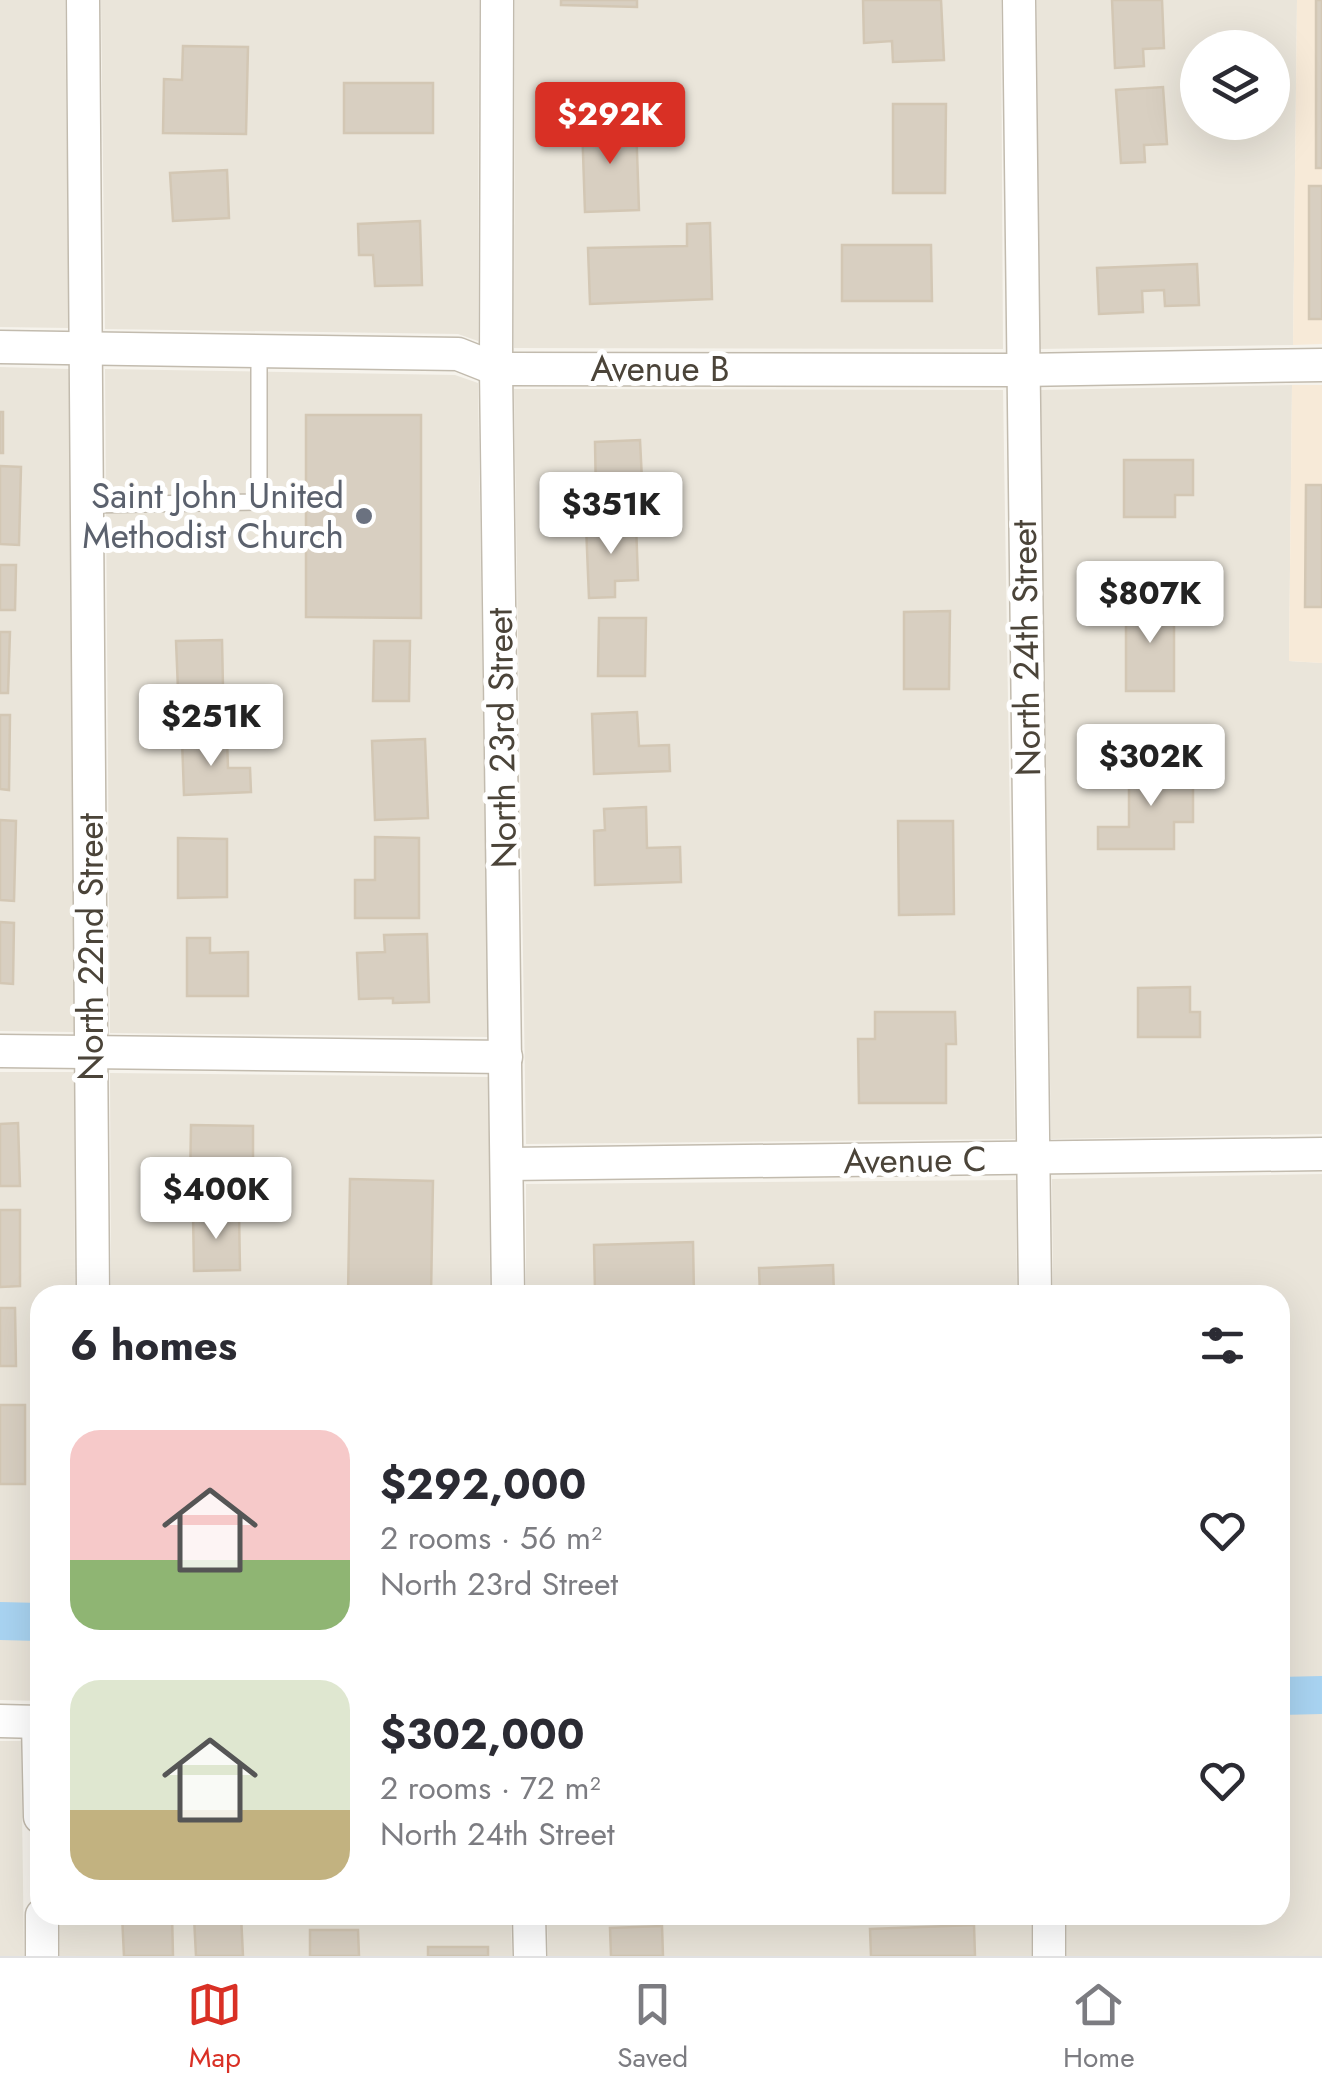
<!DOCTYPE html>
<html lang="en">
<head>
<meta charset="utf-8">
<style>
	:root { --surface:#fff; --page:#f2f2f3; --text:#2b2b33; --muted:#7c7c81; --line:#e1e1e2; --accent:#d93025 }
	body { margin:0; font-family:Jost,sans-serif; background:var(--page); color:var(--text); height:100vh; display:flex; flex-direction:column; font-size:38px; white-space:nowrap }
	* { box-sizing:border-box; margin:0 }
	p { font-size:32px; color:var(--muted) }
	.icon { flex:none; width:55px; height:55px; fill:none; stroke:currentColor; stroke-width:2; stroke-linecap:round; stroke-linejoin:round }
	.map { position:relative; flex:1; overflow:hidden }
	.sheet { position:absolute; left:30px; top:1285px; width:1260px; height:640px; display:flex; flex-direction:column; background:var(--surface); border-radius:30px; box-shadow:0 10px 40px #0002 }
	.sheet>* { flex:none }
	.fabs { position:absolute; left:1180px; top:30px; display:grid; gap:20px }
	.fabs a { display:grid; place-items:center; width:110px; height:110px; border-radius:50%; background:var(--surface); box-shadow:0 10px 40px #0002; font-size:50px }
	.price { position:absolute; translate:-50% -85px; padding:0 22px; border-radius:10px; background:#fff; color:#222; font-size:32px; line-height:65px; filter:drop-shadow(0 2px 5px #0008) }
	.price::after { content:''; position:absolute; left:50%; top:60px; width:30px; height:22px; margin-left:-15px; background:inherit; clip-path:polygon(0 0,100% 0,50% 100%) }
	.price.current { background:var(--accent); color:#fff }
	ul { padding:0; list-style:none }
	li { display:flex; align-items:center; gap:30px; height:250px; padding:0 40px }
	li span { display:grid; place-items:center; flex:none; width:280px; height:200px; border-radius:30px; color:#555 }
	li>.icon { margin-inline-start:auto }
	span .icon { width:120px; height:120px; fill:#fffc; stroke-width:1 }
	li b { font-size:42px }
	h2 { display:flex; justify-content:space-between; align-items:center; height:120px; padding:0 40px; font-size:42px }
	.tab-bar { display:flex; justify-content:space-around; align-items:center; height:140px; border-top:2px solid var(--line); background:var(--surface); font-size:28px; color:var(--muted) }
	.tab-bar a { display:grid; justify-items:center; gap:5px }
	.tab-bar .current { color:var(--accent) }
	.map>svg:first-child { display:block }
</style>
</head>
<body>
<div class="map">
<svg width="1322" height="1956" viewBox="0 0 1322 1956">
	<rect width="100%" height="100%" fill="#f6f3ec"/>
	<!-- residential -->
	<g fill="#eae5da" fill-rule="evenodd">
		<polygon points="0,0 65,0 69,328 0,327"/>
		<polygon points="101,0 479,0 478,341 458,334 105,329"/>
		<polygon points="515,0 1001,0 1003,349 514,348"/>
		<path d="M1037,0H1297L1293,345L1039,349ZM1198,48H1272V122H1198Z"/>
		<polygon points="0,367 69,369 74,1032 0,1031"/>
		<polygon points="105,369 455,375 478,383 488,1037 110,1033"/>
		<polygon points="1292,385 1289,661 1322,663 1322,1134 1051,1139 1039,390"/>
		<polygon points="514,389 1003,390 1015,1139 526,1144"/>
		<polygon points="0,1072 74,1072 75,1295 40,1295 40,1701 0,1700"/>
		<polygon points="110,1073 489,1077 490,1295 111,1295"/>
		<polygon points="1322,1174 1322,1956 1067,1956 1067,1915 1280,1915 1280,1295 1053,1295 1052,1179"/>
		<polygon points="1016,1180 1017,1295 526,1295 526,1184"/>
		<polygon points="0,1741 21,1741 24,1956 0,1956"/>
		<polygon points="60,1915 511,1915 512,1956 60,1956"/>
		<polygon points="547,1915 1031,1915 1031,1956 548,1956"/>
	</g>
	<!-- commercial -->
	<g fill="#f7ead8">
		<polygon points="1297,0 1322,0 1322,344 1293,345"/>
		<polygon points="1292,385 1322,385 1322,663 1289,661"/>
	</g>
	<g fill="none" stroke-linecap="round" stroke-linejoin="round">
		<!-- canal -->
		<g stroke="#a9d4f2" stroke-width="38">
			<polyline points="0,1621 40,1622"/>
			<polyline points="1280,1696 1322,1695"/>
		</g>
	</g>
	<!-- building -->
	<g fill="#d8cfc1" stroke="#d3c7b4" stroke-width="2.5">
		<polygon points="561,0 637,0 637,7 561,5"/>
		<polygon points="863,0 941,0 944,60 893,62 892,41 864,43"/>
		<polygon points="1112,0 1162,0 1164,48 1143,49 1144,66 1115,68"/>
		<rect x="1316" y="0" width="6" height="168"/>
		<polygon points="183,46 248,47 246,134 163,133 164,79 182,80"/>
		<rect x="344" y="83" width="89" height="50"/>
		<polygon points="1163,87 1167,144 1144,145 1145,162 1121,163 1116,90"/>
		<polygon points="893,104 946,104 945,193 893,193"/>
		<polygon points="636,123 639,210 585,212 582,124"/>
		<polygon points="227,170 229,218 173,221 170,173"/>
		<rect x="1309" y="186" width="13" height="133"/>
		<polygon points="420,221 422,285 375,286 373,255 359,255 358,224"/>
		<polygon points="710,223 712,299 590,304 588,248 687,246 687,224"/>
		<polygon points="842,245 931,245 932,301 842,301"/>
		<polygon points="1197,264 1199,305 1165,306 1164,290 1142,291 1143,312 1099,314 1097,268"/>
		<rect x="0" y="412" width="3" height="41"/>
		<polygon points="306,415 421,415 421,618 306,617"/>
		<polygon points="640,440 642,480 665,480 666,498 596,499 595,442"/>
		<polygon points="1124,460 1193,460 1193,495 1175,495 1175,517 1124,517"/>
		<polygon points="0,466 21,467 19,545 0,544"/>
		<polygon points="1306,485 1322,485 1322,607 1305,607"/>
		<polygon points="636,523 638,580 615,581 615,597 589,598 586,525"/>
		<polygon points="0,565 16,565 15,610 0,610"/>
		<rect x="1126" y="602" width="48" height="89"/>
		<polygon points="950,611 949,689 904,689 904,612"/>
		<polygon points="599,618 646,618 645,676 598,676"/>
		<polygon points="0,632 10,632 8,693 0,693"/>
		<polygon points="222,640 223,688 243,688 244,711 179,714 176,641"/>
		<polygon points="374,641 410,641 409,701 373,701"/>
		<polygon points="637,712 639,746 669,745 670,771 594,774 592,714"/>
		<polygon points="0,715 10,715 9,790 0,789"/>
		<polygon points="227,738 228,768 250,768 251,792 184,795 182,739"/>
		<polygon points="425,739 428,818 375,820 372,741"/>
		<polygon points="1173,762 1174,781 1193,780 1193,822 1174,822 1174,849 1098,849 1098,827 1129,827 1129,763"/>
		<polygon points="646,807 647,848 680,847 681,882 595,885 594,831 605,830 604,809"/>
		<polygon points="0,820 16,821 14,901 0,900"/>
		<polygon points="898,821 953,821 954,914 899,915"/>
		<polygon points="375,837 419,838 419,918 355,918 355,880 375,880"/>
		<polygon points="178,838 227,839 227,897 178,898"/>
		<polygon points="0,922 14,923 13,984 0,983"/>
		<polygon points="427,934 429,1002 393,1003 393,998 359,999 357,953 385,952 384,935"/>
		<polygon points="187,938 210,938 210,953 248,952 248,996 187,996"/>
		<polygon points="1190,987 1190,1012 1200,1012 1200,1037 1138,1037 1138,988"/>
		<polygon points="875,1012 955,1012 956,1044 946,1044 946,1103 859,1103 858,1039 875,1039"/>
		<polygon points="18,1123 20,1186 0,1186 0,1124"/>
		<polygon points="191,1125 253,1126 253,1186 190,1186"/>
		<polygon points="350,1179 433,1181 431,1295 348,1295"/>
		<polygon points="0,1210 20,1210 20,1286 0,1287"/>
		<polygon points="239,1212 240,1270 194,1271 193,1213"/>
		<polygon points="693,1242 694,1295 662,1295 661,1290 595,1292 594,1245"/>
		<polygon points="833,1265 834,1295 760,1295 759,1268"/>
		<polygon points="0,1308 15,1308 16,1366 0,1366"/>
		<rect x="0" y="1405" width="25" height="79"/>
		<polygon points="122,1915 172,1915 173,1956 124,1956"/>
		<polygon points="241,1915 243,1956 196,1956 194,1917"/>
		<polygon points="974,1925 975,1956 871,1956 870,1929"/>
		<polygon points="662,1926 663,1956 611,1956 610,1928"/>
		<polygon points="310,1930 358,1930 359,1956 310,1956"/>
		<rect x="428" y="1947" width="60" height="9"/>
	</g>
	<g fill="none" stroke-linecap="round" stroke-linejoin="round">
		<!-- lane casing -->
		<g stroke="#c2bbae" stroke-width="18">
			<polyline id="lane" points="88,505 259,502 259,351"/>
		</g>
		<!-- street casing -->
		<g stroke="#c2bbae" stroke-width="35">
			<g id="street">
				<polyline points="83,0 93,1295"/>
				<polyline points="497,0 496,369 508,1295"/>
				<polyline points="1019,0 1035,1295"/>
				<polyline points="0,347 458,354 496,369 1021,370 1322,365"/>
				<polyline points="0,1051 506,1057"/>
				<polyline points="508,1164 1322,1154"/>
				<polyline points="0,1721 40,1722"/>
				<polyline points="38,1722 40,1817"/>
				<polyline points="42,1915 42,1956"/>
				<polyline points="529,1915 530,1956"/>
				<polyline points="1049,1915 1049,1956"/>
			</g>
		</g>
		<!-- lane -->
		<use href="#lane" stroke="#fff" stroke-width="15"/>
		<!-- street -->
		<use href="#street" stroke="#fff" stroke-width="32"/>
	</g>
	<!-- markers -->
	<circle fill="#6b7280" stroke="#fff" stroke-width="4" cx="364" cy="516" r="10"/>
	<g text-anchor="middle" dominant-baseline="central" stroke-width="10" stroke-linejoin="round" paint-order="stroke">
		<!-- street labels -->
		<g font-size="35" fill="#4b4439" stroke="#fff">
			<text x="660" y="369">Avenue B</text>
			<text transform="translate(1026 648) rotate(-91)">North 24th Street</text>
			<text transform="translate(502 738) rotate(-91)">North 23rd Street</text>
			<text transform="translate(91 947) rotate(-90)">North 22nd Street</text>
			<text transform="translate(915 1160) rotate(-1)">Avenue C</text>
		</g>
		<!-- worship labels -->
		<g font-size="35" fill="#5b616d" stroke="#fff" text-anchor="end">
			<text x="344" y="496">Saint John United<tspan x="344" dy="40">Methodist Church</tspan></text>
		</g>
	</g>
</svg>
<div class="fabs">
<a><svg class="icon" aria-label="layers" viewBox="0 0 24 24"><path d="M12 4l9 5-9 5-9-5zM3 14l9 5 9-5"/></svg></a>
</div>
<b class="price current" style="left:610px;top:167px">$292K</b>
<b class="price" style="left:611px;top:557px">$351K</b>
<b class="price" style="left:1150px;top:646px">$807K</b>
<b class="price" style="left:211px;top:769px">$251K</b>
<b class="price" style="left:1151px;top:809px">$302K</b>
<b class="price" style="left:216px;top:1242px">$400K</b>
<section class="sheet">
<h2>6 homes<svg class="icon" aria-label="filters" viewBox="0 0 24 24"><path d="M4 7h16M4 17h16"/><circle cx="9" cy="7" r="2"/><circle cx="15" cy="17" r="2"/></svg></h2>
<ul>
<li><span style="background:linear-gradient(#f6c9c9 65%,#8fb573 0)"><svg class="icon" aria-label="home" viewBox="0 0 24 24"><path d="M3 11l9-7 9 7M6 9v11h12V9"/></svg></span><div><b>$292,000</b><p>2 rooms · 56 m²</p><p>North 23rd Street</p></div><svg class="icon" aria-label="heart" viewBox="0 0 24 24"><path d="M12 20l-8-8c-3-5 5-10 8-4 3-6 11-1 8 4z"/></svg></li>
<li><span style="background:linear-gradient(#dfe7d0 65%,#c2b280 0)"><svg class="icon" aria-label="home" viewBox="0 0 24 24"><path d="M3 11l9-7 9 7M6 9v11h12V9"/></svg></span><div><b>$302,000</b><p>2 rooms · 72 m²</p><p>North 24th Street</p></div><svg class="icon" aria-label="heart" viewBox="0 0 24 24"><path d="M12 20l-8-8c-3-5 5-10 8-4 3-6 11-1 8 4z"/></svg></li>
</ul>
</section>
</div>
<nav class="tab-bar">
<a class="current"><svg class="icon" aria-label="map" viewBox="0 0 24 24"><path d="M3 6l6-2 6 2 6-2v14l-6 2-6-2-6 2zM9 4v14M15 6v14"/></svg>Map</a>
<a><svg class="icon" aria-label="saved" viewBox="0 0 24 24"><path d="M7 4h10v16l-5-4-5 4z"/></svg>Saved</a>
<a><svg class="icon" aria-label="home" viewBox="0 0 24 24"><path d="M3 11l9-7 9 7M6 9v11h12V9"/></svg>Home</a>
</nav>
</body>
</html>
